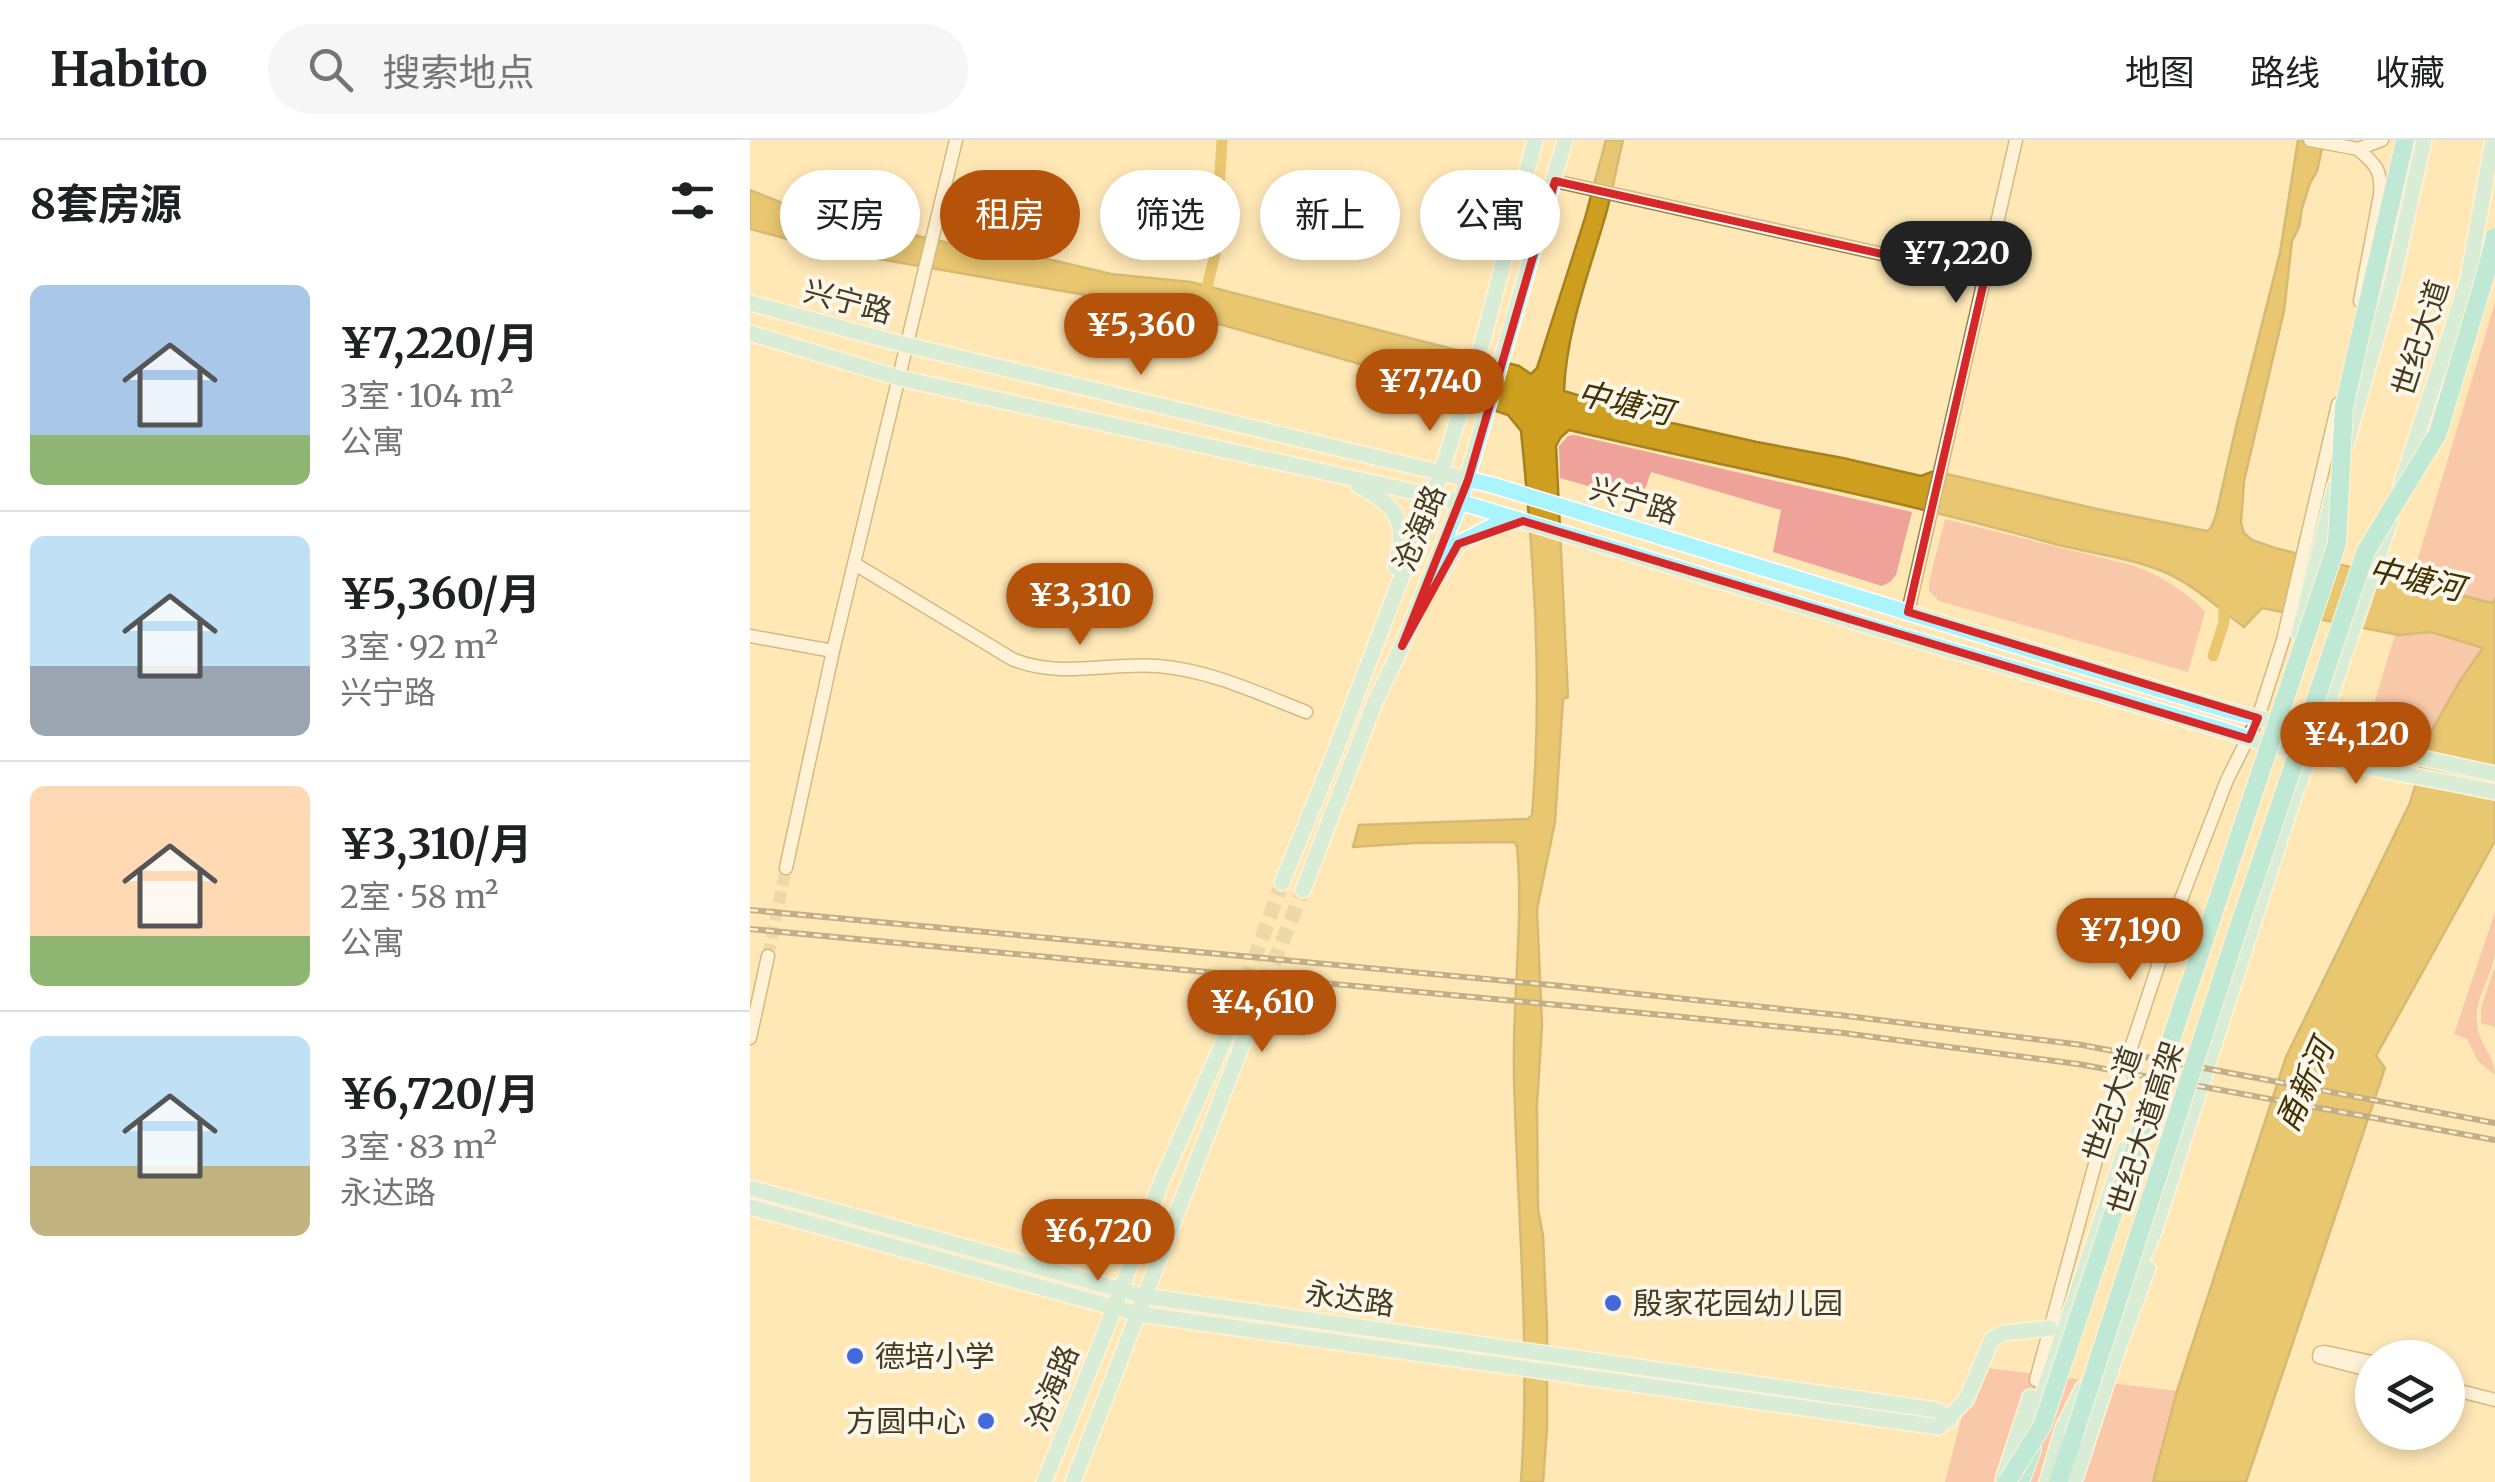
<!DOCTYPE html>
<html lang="zh">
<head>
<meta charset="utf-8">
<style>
	:root { --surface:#fff; --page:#f6f6f6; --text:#202124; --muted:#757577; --line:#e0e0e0; --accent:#b45309 }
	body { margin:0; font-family:Merriweather,"Noto Sans SC",serif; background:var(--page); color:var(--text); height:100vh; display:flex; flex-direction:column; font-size:38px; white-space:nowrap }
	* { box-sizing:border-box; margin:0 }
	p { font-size:32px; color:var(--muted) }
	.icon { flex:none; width:55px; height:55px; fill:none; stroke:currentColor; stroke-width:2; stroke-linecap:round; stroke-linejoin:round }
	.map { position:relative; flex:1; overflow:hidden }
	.side { display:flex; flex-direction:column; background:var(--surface); width:750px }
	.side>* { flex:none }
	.hud { position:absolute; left:30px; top:30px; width:950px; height:90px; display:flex; gap:20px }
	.fabs { position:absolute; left:1605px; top:1200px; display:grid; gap:20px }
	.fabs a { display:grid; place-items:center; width:110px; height:110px; border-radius:50%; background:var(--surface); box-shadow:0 5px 15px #0003; font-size:50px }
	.price { position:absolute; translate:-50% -85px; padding:0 22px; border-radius:35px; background:var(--accent); color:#fff; font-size:32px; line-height:65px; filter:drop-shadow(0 2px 5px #0008) }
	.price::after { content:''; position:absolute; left:50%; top:60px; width:30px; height:22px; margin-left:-15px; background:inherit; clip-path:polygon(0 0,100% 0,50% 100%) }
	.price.active { background:#222; color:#fff }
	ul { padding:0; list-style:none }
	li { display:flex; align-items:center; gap:30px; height:250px; padding:0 30px }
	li+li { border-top:2px solid var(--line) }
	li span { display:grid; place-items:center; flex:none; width:280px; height:200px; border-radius:15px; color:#555 }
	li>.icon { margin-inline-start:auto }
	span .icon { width:120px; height:120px; fill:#fffc; stroke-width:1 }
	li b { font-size:42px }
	h2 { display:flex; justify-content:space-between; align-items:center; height:120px; padding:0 30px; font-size:42px }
	.pill { padding:0 35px; border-radius:45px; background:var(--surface); box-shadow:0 5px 15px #0003; font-size:35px; line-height:90px }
	.pill.active { background:var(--accent); color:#fff }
	header { display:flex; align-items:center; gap:60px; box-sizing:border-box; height:140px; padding:0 50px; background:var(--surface); border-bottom:2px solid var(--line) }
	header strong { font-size:48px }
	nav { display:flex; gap:55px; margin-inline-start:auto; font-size:35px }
	.search { width:700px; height:90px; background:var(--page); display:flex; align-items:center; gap:25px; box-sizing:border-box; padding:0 35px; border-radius:55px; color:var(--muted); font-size:38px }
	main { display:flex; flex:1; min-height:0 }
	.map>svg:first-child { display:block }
</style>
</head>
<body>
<header>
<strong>Habito</strong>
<div class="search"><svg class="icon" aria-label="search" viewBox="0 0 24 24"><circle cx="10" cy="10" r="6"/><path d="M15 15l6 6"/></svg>搜索地点</div>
<nav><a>地图</a><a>路线</a><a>收藏</a></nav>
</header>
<main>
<section class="side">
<h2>8套房源<svg class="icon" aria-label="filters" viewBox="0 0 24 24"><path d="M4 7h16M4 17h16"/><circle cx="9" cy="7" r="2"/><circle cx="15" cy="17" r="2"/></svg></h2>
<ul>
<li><span style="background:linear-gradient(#a9c7e8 75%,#8fb573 0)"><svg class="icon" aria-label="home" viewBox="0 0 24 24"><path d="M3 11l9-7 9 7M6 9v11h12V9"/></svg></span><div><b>¥7,220/月</b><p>3室 · 104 m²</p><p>公寓</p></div></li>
<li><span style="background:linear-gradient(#bfe0f5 65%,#9aa5b1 0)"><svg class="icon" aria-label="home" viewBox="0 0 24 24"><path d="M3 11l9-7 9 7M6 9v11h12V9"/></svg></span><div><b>¥5,360/月</b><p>3室 · 92 m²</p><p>兴宁路</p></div></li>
<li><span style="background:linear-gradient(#ffd9b3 75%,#8fb573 0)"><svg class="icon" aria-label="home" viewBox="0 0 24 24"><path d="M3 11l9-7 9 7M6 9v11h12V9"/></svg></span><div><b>¥3,310/月</b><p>2室 · 58 m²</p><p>公寓</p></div></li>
<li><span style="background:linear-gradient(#bfe0f5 65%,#c2b280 0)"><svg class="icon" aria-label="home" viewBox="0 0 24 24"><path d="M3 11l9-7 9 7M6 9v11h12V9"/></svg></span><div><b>¥6,720/月</b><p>3室 · 83 m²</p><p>永达路</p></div></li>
</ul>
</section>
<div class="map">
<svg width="1745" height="1342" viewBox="0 0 1745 1342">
	<rect width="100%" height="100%" fill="#ffe8b6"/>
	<!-- green -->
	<g fill="#efa299">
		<polygon points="1745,163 1745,615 1642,593 1621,574"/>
		<polygon points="824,295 1162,372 1146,435 1140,442 1132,446 1023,412 1031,370 901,332 891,361 810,338 809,306 818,296"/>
		<path d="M1195,379L1385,426C1413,437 1435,450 1455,472L1438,532L1189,461L1179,451V442Z"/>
		<path d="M1745,772C1745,785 1745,800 1745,813C1742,837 1724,858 1727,883C1728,904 1745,915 1745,935L1728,921L1717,899L1704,894Z"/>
		<polygon points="1745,826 1745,887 1731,883 1731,868"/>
		<polygon points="1237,1228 1427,1251 1403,1342 1195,1342 1211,1280"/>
	</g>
	<!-- water -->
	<path fill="#ce9f1e" stroke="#a5811f" stroke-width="2.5" d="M856,0H873C866,28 862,56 853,84C837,138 816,194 814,251L922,283L1007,302L1093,318L1171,336L1184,331L1347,369L1457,391L1461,388L1466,375L1487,283L1530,113L1548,0H1574L1567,31L1560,43L1552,68L1549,87L1542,101L1534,171L1494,341L1491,383L1494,393L1502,400L1525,408L1742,463L1745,459V701L1626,916L1635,928L1496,1342H1403L1427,1251L1536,917L1660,663L1681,592L1710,541L1733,508L1681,492L1649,495L1512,468L1494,487C1468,468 1442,443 1412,431C1377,417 1338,413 1301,403C1142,358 980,328 819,290L811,297L806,306L818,557L813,559L805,682L787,769L792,885L787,965L788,1069L793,1096L797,1186V1289L793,1342H771C781,1206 767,1071 764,936C762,859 774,783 767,706L764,702L665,703L603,707L609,685L778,679L782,675C793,547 784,419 771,291L758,275L603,222L416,169L83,111L0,89V50L47,69L199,103L281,115L361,134L441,142L769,226L781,234L787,228L835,78Z"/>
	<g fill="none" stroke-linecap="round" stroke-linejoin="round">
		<!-- canal -->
		<g stroke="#ce9f1e" stroke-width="11">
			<polyline points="454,159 465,115 472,0"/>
			<polyline points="1463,516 1474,482 1474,462"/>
		</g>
		<!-- minor-tunnel -->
		<polyline stroke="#dac598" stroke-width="12" stroke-dasharray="12 6" stroke-linecap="butt" points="18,816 36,728"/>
		<!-- major-tunnel -->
		<g stroke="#dac598" stroke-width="15" stroke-dasharray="15 8" stroke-linecap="butt">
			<polyline points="496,842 532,743"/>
			<polyline points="515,845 553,750"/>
		</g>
		<!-- minor casing -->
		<g stroke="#9d8345" stroke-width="15">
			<g id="minor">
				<polyline points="1560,0 1608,9 1632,0"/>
				<path d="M1608,9C1626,25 1632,30 1630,55L1610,161"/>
				<polyline points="805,41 1235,137"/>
				<path d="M105,424L262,519C309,539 358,522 408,526C459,530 508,553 556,572"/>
				<polyline points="1158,472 1266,0"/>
				<polyline points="0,496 83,511"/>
				<polyline points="36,728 83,511 206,0"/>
				<polyline points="0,898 18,816"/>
				<polyline points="1622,1222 1575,1212 1570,1213 1569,1217 1622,1231"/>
				<polyline points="1286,1240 1357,980 1425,775 1477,640 1508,578 1533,500 1588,264"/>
				<polyline points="1698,1248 1745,1260"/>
			</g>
		</g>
		<!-- major casing -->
		<g stroke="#fff" stroke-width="18">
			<g id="major">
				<polyline points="0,163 140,201 742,345 1476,570 1613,605 1745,634"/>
				<path d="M0,193L149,238L710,362L1132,490L1476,591C1563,622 1655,632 1745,652"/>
				<polyline points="1596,305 1643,139 1674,0"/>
				<polyline points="1651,345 1718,139 1743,0"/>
				<path d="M609,346C648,365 659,385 645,427"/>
				<polyline points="690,435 708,404 745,385 764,382"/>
				<polyline points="1549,494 1585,347"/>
				<polyline points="532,743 581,622 691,333 735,193 785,0"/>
				<polyline points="553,750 625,562 652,506 710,362 815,0"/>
				<polyline points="0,1048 394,1156 1186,1270 1200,1279"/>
				<polyline points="0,1067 388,1174 1189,1287 1216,1260 1242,1199 1254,1193 1300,1188"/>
				<polyline points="1378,1150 1404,1092 1544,656 1560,616 1640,381"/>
				<polyline points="1276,1305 1375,1009"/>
				<polyline points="1253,1340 1280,1257"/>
				<polyline points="294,1342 355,1192 412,1040 473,903 496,842"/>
				<polyline points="323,1342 515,845"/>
				<polyline points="1297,1342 1313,1288 1333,1248"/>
				<polyline points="1324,1342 1366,1215 1398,1128"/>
			</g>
		</g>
		<!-- highway casing -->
		<g stroke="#fff" stroke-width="20">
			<g id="highway">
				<polyline points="1270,1342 1282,1310"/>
				<polyline points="1308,1342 1323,1298"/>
			</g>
		</g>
		<!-- minor -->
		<use href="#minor" stroke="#fff" stroke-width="12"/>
		<!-- major -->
		<use href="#major" stroke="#aaf4fd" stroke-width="15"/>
		<!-- highway -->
		<use href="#highway" stroke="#72ecfb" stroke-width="18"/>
		<!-- rail casing -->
		<g stroke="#796a4a" stroke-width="6">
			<g id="rail">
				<polyline points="0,770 801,845 1089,875 1332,905 1745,983"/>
				<polyline points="0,789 882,872 1093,893 1328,924 1745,1000"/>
			</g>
		</g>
		<!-- rail -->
		<use href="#rail" stroke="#fdf7eb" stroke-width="2.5" stroke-dasharray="8" stroke-linecap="butt"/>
		<!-- highway-bridge casing -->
		<g stroke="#fff" stroke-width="20" stroke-linecap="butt">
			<g id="highway-bridge">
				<polyline points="1323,1298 1486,795 1616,411 1688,293 1736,133 1745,97"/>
				<polyline points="1257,1342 1292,1286 1587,403 1594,267 1655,0"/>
			</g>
		</g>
		<!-- highway-bridge -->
		<use href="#highway-bridge" stroke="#72ecfb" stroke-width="18"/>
	</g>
	<!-- marked area -->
	<path d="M0 0H1745V1342H0ZM805,41L1235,137L1158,472L1508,578L1499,599L773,381L708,404L652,506L718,340Z" fill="#ffe8b6" fill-opacity=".55" fill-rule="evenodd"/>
	<path fill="none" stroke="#d62828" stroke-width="8" stroke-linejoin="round" d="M805,41L1235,137L1158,472L1508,578L1499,599L773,381L708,404L652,506L718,340Z"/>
	<!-- markers -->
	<g fill="#4369dc" stroke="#fdf7eb" stroke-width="4">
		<circle cx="863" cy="1163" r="10"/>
		<circle cx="105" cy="1216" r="10"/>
		<circle cx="236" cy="1281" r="10"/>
	</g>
	<g text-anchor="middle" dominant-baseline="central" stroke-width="8" stroke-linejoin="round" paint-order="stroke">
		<!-- street labels -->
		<g font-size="30" fill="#463b21" stroke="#fdf7eb">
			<text transform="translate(98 161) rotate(15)">兴宁路</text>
			<text transform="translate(1670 198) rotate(-72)">世纪大道</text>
			<text transform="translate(884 360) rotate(17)">兴宁路</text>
			<text transform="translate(669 388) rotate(-68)">沧海路</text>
			<text transform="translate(1362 964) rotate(-71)">世纪大道</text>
			<text transform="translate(1395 988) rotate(-72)">世纪大道高架</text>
			<text transform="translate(600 1158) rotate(8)">永达路</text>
			<text transform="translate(302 1248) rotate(-68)">沧海路</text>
		</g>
		<!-- poi labels -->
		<g font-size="30" fill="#463b21" stroke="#fdf7eb" text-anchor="start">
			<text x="883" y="1163">殷家花园幼儿园</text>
			<text x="125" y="1216">德培小学</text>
			<text x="216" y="1281" text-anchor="end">方圆中心</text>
		</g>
		<!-- water labels -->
		<g font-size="32" font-style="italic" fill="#433100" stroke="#fdf7eb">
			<text transform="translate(875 263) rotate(13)">中塘河</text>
			<text transform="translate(1666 439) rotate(13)">中塘河</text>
			<text transform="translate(1555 946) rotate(-66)">甬新河</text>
		</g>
	</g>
</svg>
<div class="fabs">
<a><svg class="icon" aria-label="layers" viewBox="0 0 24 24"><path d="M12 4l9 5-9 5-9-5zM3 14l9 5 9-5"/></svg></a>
</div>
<b class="price active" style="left:1206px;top:166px">¥7,220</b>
<b class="price" style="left:391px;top:238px">¥5,360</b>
<b class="price" style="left:680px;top:294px">¥7,740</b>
<b class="price" style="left:330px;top:508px">¥3,310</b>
<b class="price" style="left:1606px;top:647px">¥4,120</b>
<b class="price" style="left:1380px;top:843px">¥7,190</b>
<b class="price" style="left:512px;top:915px">¥4,610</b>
<b class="price" style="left:348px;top:1144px">¥6,720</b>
<div class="hud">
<a class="pill">买房</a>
<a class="pill active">租房</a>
<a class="pill">筛选</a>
<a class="pill">新上</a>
<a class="pill">公寓</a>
</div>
</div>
</main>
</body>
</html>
